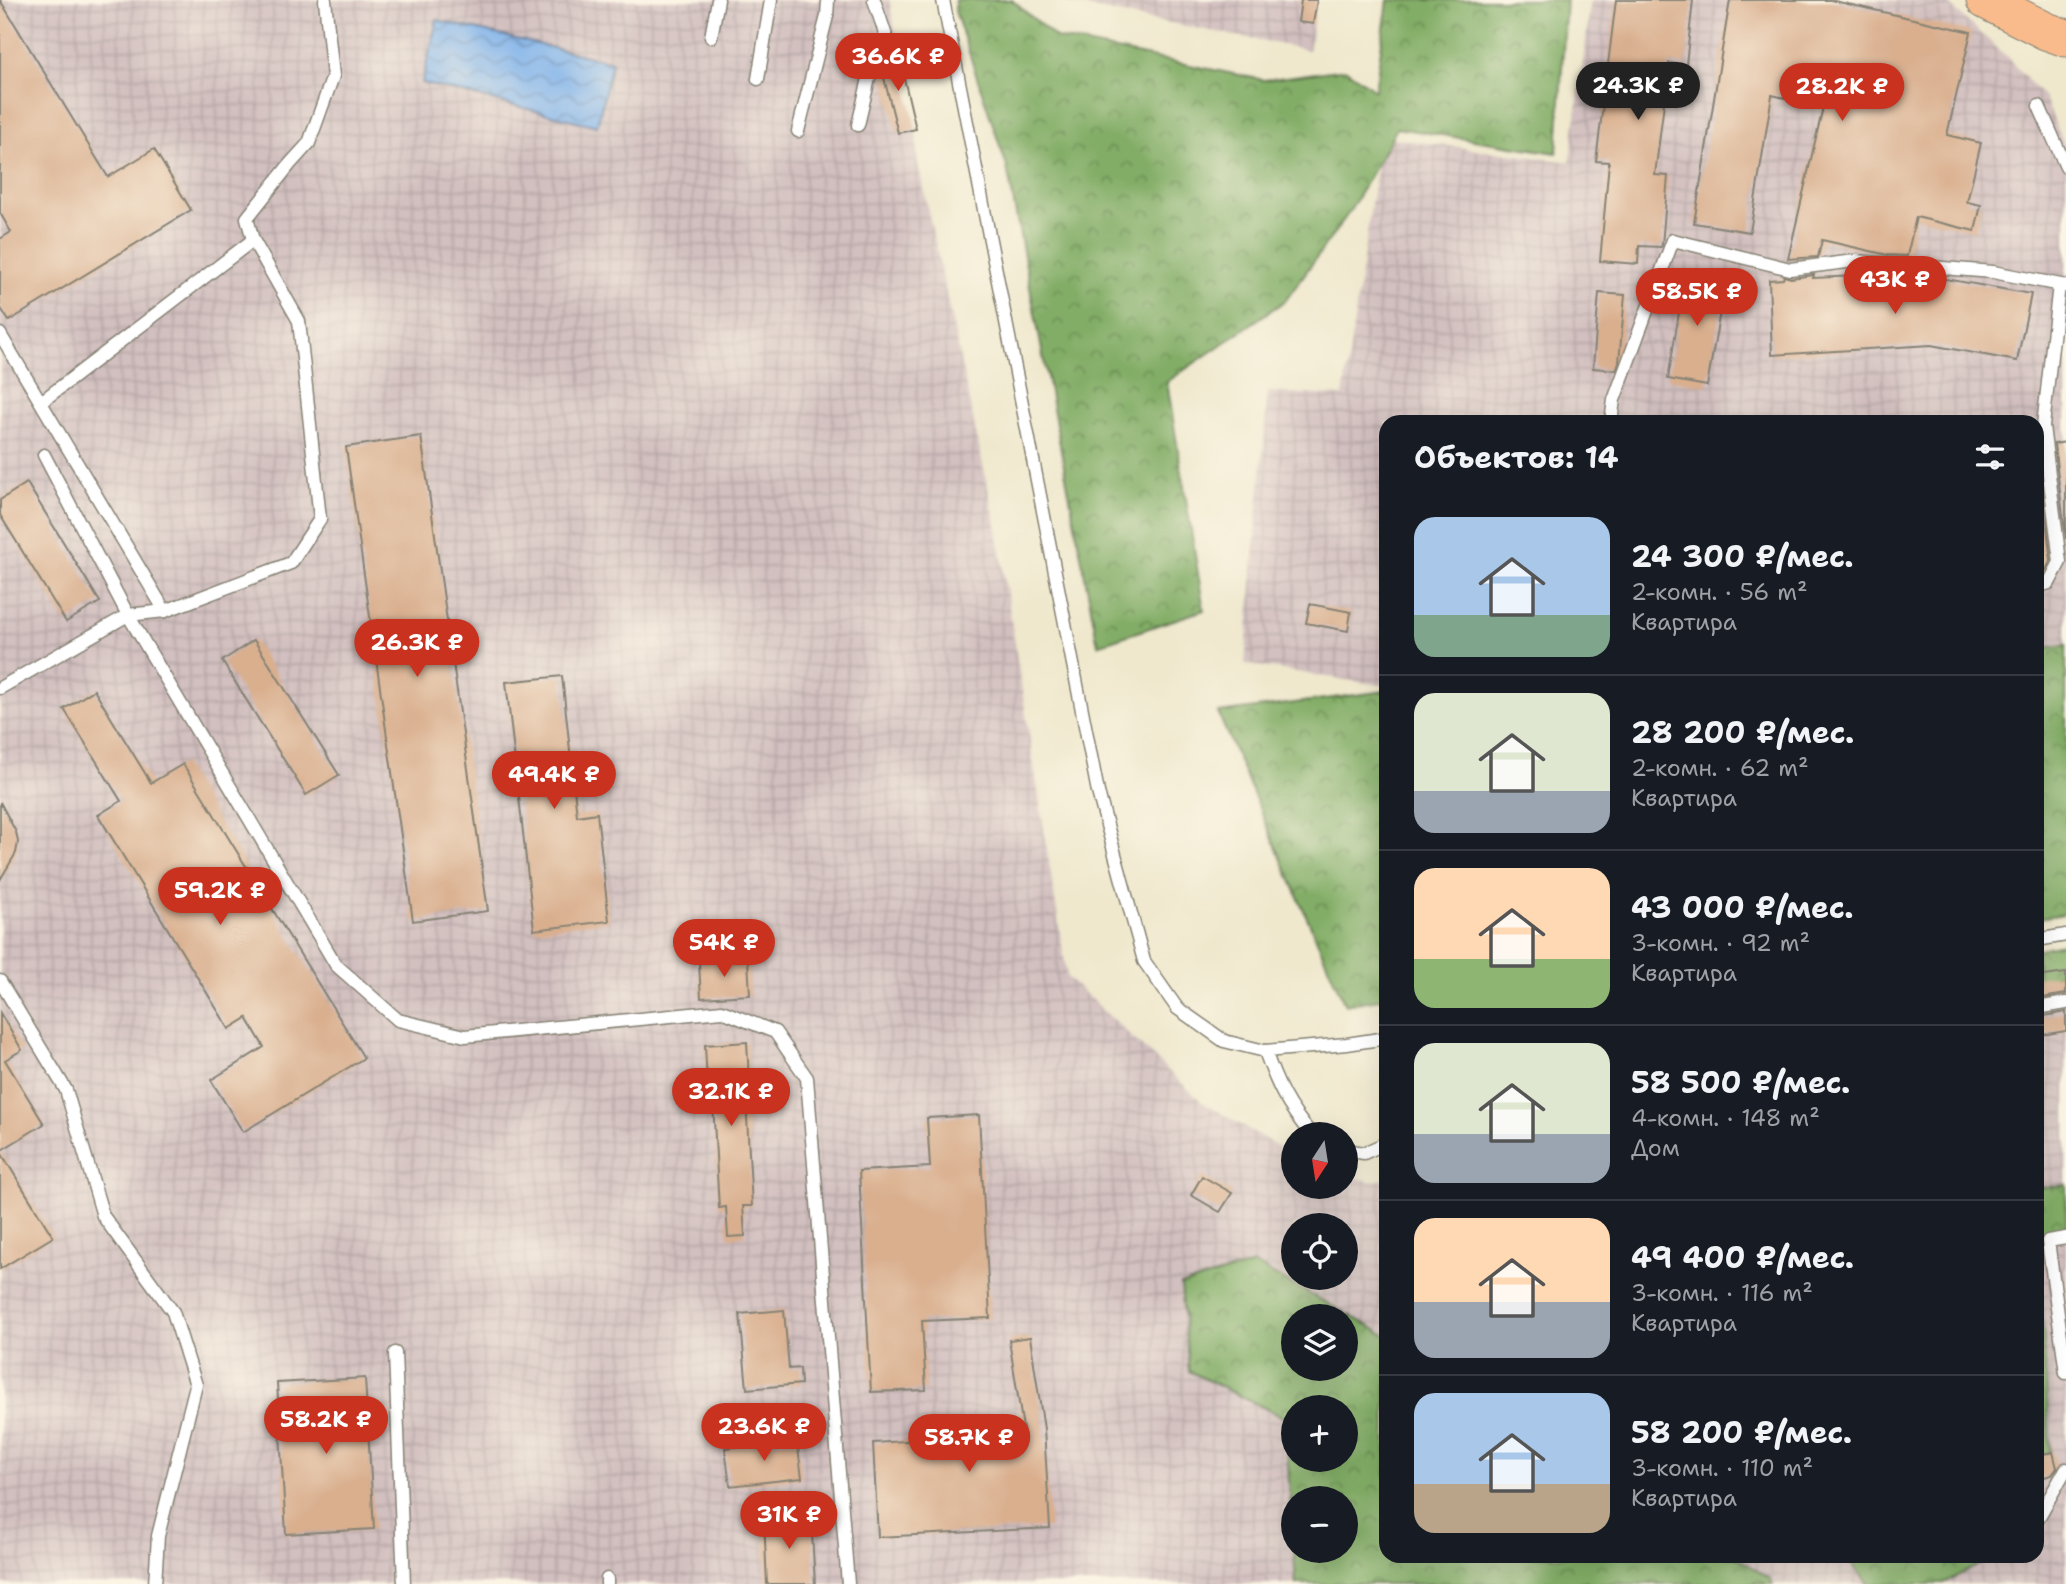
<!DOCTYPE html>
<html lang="ru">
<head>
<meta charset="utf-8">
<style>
	:root { --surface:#171b24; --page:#20242c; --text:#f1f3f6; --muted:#9ea1a6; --line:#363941; --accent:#c8321e }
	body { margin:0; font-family:"Shantell Sans",sans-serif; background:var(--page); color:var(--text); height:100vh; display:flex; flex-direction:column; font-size:26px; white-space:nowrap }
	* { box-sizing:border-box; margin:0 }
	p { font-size:23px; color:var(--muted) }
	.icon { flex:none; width:38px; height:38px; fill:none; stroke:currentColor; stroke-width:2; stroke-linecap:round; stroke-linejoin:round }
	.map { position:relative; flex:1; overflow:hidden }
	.sheet { position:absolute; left:1379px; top:415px; width:665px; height:1148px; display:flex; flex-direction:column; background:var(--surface); border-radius:21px; box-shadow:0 7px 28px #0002 }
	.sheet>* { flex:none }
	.needle { width:46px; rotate:192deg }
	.controls { position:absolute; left:1281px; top:1122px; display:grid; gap:14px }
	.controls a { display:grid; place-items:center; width:77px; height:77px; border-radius:50%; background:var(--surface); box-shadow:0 7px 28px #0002; font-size:35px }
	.price { position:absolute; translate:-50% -60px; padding:0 16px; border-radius:24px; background:var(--accent); color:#fff; font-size:23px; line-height:46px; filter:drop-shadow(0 2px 4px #0008) }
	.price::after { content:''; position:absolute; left:50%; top:42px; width:21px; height:16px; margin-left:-10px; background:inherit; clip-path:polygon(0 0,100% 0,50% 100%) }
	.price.active { background:#222; color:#fff }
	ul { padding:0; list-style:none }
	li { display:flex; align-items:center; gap:21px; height:175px; padding:0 35px }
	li+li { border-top:2px solid var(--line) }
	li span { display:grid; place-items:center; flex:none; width:196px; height:140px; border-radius:21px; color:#555 }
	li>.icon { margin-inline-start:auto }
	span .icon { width:84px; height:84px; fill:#fffc; stroke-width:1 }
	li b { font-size:30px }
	h2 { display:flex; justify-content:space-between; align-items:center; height:84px; padding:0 35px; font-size:30px }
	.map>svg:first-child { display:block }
</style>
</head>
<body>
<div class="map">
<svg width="2066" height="1584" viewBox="0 0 2066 1584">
	<defs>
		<pattern id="industrial-grid" width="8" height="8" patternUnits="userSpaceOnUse" patternTransform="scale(1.75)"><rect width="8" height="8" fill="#d2bfbf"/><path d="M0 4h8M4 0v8" fill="none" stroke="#b4a4a4"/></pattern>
		<pattern id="forest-crowns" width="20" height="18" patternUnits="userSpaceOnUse" patternTransform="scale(1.75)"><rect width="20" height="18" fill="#82ad66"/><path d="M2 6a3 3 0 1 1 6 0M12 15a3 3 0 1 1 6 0" fill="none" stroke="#6a8c53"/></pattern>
		<pattern id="water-waves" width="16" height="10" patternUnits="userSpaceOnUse" patternTransform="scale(1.75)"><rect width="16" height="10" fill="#7db1eb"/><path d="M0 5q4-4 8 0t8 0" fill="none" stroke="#668fbe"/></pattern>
	</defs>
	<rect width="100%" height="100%" fill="#fcf5e5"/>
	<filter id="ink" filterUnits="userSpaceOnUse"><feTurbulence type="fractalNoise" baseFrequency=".0143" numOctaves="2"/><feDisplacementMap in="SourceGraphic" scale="14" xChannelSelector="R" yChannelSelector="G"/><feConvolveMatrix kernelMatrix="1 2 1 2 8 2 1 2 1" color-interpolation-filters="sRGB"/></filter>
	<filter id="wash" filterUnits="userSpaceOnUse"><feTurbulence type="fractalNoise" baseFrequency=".00686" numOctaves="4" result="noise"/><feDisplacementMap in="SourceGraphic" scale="28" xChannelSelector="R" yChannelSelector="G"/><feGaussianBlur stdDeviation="1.57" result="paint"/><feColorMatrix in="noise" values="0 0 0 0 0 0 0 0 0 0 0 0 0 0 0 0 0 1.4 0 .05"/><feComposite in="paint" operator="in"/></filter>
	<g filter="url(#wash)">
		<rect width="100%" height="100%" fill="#efe8cd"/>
		<!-- industrial -->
		<g fill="url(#industrial-grid)" fill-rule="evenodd">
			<path d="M0,0H889L916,129L917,159L997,530L1067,977L1202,1102L1284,1150L1293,1154V1186H1346V1173L1371,1182L1386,1178V1556H2037V961L2066,956V1584H0ZM1293,1225H1346V1278H1293ZM1293,1316H1346V1368H1293ZM1293,1407H1346V1460H1293ZM1293,1498H1346V1550H1293Z"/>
			<polygon points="1066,0 1317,0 1309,50 1066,3"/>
			<polygon points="1591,0 1944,0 2006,56 2045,99 2066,149 2066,645 2037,649 2037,422 1386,422 1386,686 1245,664 1268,392 1343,396 1381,137 1570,162"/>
		</g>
		<!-- forest -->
		<g fill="url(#forest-crowns)" stroke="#4f6441" stroke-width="2" fill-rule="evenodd">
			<polygon points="955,0 1012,0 1056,38 1264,80 1345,69 1375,90 1388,0 1566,0 1557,153 1397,128 1350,211 1286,300 1167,382 1204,610 1098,645 1007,167 955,11"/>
			<polygon points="2066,645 2066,914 2037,918 2037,649"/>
			<polygon points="1386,691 1386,998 1345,1005 1218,713"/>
			<polygon points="2063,944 2066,954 2066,971 2037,982 2037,949"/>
			<polygon points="2066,1185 2066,1229 2038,1236 2050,1450 2037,1475 2037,1188"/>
			<path d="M1254,1264L1386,1335V1556H1735L1770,1579L1773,1584H1296L1294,1551L1346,1550V1498H1293V1544L1285,1418L1189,1371L1181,1285ZM1346,1316V1368H1293V1316ZM1346,1407V1460H1293V1407Z"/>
			<polygon points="1846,1556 1995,1556 1942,1584 1868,1584"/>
		</g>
		<!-- water -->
		<polygon fill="url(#water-waves)" stroke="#4c6684" stroke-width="2" points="437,20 612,62 597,126 422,83"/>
		<g id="blocks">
			<!-- building -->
			<g fill="#d9af8e">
				<polygon points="0,0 108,177 154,149 191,210 9,321 0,307 0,239 11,232 0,213"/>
				<polygon points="1301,0 1317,0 1313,24 1298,22"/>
				<polygon points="1616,0 1693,0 1686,65 1669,63 1655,175 1668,176 1662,245 1661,247 1639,246 1638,264 1600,261 1609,162 1596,161"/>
				<polygon points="1730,0 1830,0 1971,32 1947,135 1981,143 1967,202 1981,205 1975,231 1916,217 1907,256 1888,255 1822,240 1818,257 1788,259 1823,107 1772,95 1750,232 1694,223"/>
				<polygon points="898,53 916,129 898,133 881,66 885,56"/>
				<polygon points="1686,270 1726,277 1707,386 1668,379"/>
				<polygon points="1814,275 1813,278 1858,276 1860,282 1946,279 2031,294 2017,361 1931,345 1772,355 1769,280 1783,279 1784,276 1791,278"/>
				<polygon points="1599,293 1625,295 1619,362 1616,370 1593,368"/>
				<polygon points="421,436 488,911 413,921 346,447"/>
				<polygon points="2066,442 2066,539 2054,444"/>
				<polygon points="2037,449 2051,560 2046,570 2037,571"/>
				<polygon points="27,483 100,602 66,622 0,515 0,500"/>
				<polygon points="1310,604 1351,612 1348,631 1306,623"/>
				<polygon points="254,640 339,775 306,795 222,661"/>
				<polygon points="562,676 577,816 597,813 609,921 534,930 506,682"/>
				<polygon points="94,690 151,783 183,764 364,1058 243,1132 211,1080 264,1047 247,1018 229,1029 98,815 121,801 64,709"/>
				<polygon points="0,802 16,832 18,842 16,853 0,880"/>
				<polygon points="748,960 750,995 701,998 699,963"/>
				<polygon points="2066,973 2066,994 2037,999 2037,977"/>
				<polygon points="2066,1012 2066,1031 2041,1035 2039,1017"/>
				<polygon points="0,1013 22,1050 5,1060 44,1124 0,1151 53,1237 0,1269"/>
				<polygon points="747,1042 750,1100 746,1100 752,1206 743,1206 745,1236 728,1237 726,1207 719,1208 713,1103 708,1103 705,1045"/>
				<polygon points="979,1115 990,1318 922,1321 926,1390 871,1392 859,1171 930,1167 927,1118"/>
				<polygon points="1202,1176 1232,1193 1220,1212 1191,1195"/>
				<polygon points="784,1310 789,1369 800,1368 801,1384 747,1389 740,1314"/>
				<polygon points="1030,1337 1044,1429 1050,1528 878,1537 873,1443 1024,1434 1009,1340"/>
				<polygon points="365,1378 374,1529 286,1534 277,1383"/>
				<polygon points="797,1440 802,1478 730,1486 725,1448"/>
				<polygon points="2053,1452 2057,1468 2052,1475 2037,1479 2037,1455"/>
				<polygon points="811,1516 815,1584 767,1584 764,1519"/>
			</g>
		</g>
	</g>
	<g filter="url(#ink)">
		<use href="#blocks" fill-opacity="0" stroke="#868274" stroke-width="2"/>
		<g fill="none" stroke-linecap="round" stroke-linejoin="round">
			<!-- lane casing -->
			<g stroke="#868274" stroke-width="15">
				<g id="lane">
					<path d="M943,0L1098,792L1144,961L1177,1008L1224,1041L1265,1051C1277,1085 1287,1106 1311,1134"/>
					<polyline points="711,37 718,0"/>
					<polyline points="758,79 771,0"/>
					<polyline points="2039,106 2066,167"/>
					<polyline points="858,125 874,57 887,39 874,0"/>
					<polyline points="798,131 827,16 828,0"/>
					<polyline points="0,334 165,611"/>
					<polyline points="41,402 253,240"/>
					<polyline points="1611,422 1614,400 1673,240 1790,269 1855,261 1993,272 2066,286"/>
					<polyline points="44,455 128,615 336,965 398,1020 465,1036 722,1011 775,1032 807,1078 848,1584"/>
					<polyline points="2037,587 2049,583 2060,562 2043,426 2059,285"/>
					<polyline points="0,688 128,615 165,611 291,563 320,519 299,321 253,240 247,218 290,164 309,143 333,76 325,0"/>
					<polyline points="2037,940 2066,935"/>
					<polyline points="0,981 66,1090 103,1216 173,1312 196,1385 158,1536 155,1584"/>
					<polyline points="2037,1008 2066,1003"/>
					<polyline points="1265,1051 1347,1044 1386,1038"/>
					<polyline points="1346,1150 1364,1153 1386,1143"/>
					<polyline points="2066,1238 2048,1241 2066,1373"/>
					<polyline points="395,1353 404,1584"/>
					<polyline points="2037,1520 2066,1469"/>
					<polyline points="607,1579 607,1584"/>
				</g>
			</g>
			<!-- primary casing -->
			<g stroke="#868274" stroke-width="39">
				<polyline id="primary" points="1985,0 2046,31 2066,38"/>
			</g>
			<!-- lane -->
			<use href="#lane" stroke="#fff" stroke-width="12"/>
			<!-- primary -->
			<use href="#primary" stroke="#fabb8c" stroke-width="37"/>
		</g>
	</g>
</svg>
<div class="controls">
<a><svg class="needle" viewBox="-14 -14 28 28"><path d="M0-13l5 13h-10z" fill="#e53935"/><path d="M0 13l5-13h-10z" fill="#9ea1a6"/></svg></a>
<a><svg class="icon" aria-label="locate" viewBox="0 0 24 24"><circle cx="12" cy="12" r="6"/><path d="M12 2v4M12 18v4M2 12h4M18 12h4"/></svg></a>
<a><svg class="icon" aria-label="layers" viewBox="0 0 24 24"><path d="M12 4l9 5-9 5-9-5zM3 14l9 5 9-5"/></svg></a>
<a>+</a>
<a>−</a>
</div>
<b class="price" style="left:898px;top:93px">36.6K ₽</b>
<b class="price active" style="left:1638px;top:122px">24.3K ₽</b>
<b class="price" style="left:1842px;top:123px">28.2K ₽</b>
<b class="price" style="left:1895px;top:316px">43K ₽</b>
<b class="price" style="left:1697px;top:328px">58.5K ₽</b>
<b class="price" style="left:417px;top:679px">26.3K ₽</b>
<b class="price" style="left:554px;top:811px">49.4K ₽</b>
<b class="price" style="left:220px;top:927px">59.2K ₽</b>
<b class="price" style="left:724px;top:979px">54K ₽</b>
<b class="price" style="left:731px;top:1128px">32.1K ₽</b>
<b class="price" style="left:326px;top:1456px">58.2K ₽</b>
<b class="price" style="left:764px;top:1463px">23.6K ₽</b>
<b class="price" style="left:969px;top:1474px">58.7K ₽</b>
<b class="price" style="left:789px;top:1551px">31K ₽</b>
<section class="sheet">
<h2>Объектов: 14<svg class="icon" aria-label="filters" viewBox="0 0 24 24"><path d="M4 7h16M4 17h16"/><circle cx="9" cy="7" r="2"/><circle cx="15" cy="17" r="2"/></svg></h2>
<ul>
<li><span style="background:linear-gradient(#a9c7e8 70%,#7fa58c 0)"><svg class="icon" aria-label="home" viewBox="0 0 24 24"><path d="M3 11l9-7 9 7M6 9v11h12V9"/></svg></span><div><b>24 300 ₽/мес.</b><p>2-комн. · 56 m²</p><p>Квартира</p></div></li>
<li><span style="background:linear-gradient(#dfe7d0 70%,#9aa5b1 0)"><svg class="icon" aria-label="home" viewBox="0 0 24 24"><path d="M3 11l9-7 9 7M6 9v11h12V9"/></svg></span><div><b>28 200 ₽/мес.</b><p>2-комн. · 62 m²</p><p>Квартира</p></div></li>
<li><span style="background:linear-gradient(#ffd9b3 65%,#8fb573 0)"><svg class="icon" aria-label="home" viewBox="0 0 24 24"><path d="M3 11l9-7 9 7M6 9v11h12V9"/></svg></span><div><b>43 000 ₽/мес.</b><p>3-комн. · 92 m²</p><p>Квартира</p></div></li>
<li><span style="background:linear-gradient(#dfe7d0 65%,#9aa5b1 0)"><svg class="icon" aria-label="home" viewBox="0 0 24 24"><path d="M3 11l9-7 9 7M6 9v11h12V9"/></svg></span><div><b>58 500 ₽/мес.</b><p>4-комн. · 148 m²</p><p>Дом</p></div></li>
<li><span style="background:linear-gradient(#ffd9b3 60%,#9aa5b1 0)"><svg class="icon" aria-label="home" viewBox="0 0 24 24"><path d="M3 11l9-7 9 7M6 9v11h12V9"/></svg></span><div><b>49 400 ₽/мес.</b><p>3-комн. · 116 m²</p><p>Квартира</p></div></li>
<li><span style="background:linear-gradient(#a9c7e8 65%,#b9a48a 0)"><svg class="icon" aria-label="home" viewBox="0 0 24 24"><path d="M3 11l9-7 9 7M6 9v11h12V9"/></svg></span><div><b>58 200 ₽/мес.</b><p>3-комн. · 110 m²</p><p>Квартира</p></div></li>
</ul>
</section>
</div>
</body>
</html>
